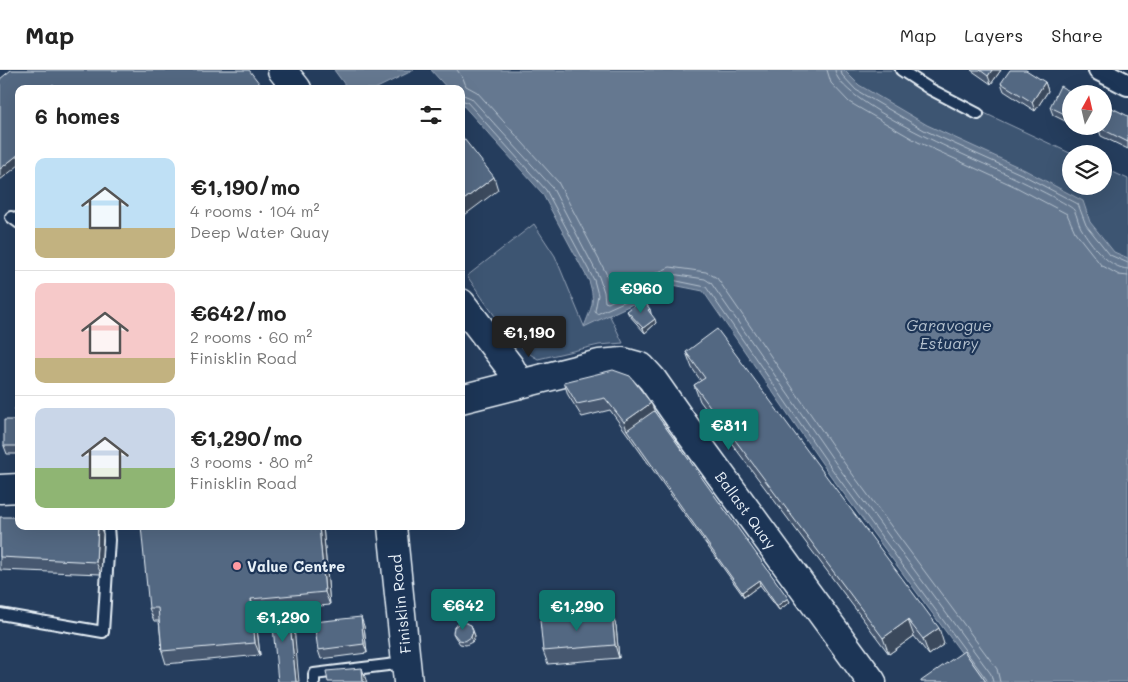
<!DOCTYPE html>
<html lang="en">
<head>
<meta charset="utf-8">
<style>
	:root { --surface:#fff; --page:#f2f2f2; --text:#222; --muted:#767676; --line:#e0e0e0; --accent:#0f766e }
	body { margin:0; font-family:Mali,sans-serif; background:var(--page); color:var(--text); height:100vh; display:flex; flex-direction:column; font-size:19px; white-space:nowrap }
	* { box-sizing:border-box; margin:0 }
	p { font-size:16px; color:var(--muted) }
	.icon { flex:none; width:28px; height:28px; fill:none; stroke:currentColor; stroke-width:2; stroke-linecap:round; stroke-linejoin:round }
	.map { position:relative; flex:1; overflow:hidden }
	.side { position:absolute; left:15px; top:15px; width:450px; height:445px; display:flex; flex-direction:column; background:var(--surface); border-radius:10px; box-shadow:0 5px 20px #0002 }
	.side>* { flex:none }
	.needle { width:32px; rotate:8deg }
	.tools { position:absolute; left:1062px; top:15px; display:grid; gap:10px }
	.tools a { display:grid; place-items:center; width:50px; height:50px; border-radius:50%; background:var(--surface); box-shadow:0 5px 20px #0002; font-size:25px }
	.price { position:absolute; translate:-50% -42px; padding:0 11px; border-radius:5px; background:var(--accent); color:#fff; font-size:16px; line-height:32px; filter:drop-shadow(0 1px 2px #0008) }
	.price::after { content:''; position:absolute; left:50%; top:30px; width:15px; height:11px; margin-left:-8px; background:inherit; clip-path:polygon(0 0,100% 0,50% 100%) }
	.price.active { background:#222; color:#fff }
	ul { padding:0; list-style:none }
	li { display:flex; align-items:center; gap:15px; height:125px; padding:0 20px }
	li+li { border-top:1px solid var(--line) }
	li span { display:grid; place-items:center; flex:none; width:140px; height:100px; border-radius:10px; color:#555 }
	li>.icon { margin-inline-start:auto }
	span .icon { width:60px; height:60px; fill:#fffc; stroke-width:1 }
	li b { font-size:21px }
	h2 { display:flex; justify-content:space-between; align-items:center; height:60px; padding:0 20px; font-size:21px }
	header { display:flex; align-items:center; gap:30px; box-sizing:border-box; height:70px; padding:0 25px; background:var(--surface); border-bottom:1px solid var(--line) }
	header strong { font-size:24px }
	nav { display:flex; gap:28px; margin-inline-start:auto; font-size:18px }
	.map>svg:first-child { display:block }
</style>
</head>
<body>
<header>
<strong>Map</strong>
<nav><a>Map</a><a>Layers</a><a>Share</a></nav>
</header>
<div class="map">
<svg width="1128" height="612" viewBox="0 0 1128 612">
	<rect width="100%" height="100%" fill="#253d5d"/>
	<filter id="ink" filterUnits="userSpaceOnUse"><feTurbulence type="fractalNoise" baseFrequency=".02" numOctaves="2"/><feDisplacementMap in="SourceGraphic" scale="10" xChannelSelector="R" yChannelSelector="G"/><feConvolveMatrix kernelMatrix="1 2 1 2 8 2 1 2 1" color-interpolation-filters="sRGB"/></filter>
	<g filter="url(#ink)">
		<!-- green -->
		<g fill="#3e5472" stroke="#93a2b5">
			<polygon points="844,0 911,0 980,41 1072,84 1071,116 1104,116 1104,98 1128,109 1128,318"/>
			<path d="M534,154L555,186L584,256L609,244L623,273L599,275L538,289C511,275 485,231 467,206Z"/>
		</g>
		<!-- water -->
		<g fill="#657890" stroke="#99a8ba">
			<polygon points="334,0 414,0 375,19 348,19"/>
			<path d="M431,0H844L859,15L927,55L1025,100L1083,131L1090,152L1114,182L1128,188V612H983L830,405L703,221L673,215L584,257C591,237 596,233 589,211L542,123L461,33V19H448Z"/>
		</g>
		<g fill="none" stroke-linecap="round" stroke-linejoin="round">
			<!-- shore -->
			<g stroke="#b4c1ce" stroke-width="1">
				<polyline points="457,0 463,8 466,16 477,22 558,112 606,203 612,221 615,221 670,197 706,202 717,208 845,394 997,599 1000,612"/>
				<polyline points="827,0 831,13 849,32 918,72 1016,117 1067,144 1075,162 1101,195 1119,205 1128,206"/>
				<path d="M835,0C836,31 971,88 1000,101C1011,106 1070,134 1074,140C1077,145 1078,153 1081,158C1091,174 1108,198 1128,199"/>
				<polyline points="841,0 842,5 856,20 924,60 1023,105 1078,134 1086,155 1110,185 1128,193"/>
				<polyline points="461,24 471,28 552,117 599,207 604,222 605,232 608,233 671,204 705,209 711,213 839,398 991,604 993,612"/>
				<polyline points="461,30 467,32 546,120 594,210 598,225 595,241 597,244 672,210 706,217 834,402 987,610"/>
			</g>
			<!-- lane casing -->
			<g stroke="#e8f1f8" stroke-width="14">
				<g id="lane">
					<polyline points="901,0 930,19 978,44"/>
					<polyline points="11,147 19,153"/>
					<polyline points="0,544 103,562 109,470 108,456"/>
					<polyline points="314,612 314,604 404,593"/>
				</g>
			</g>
			<!-- street casing -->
			<g stroke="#e8f1f8" stroke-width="24">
				<polyline id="street" points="1099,0 1128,15"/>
			</g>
			<!-- secondary casing -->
			<g stroke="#e8f1f8" stroke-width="31">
				<g id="secondary">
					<polyline points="282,0 297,19"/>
					<polyline points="461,233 510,297 519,314"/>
					<polyline points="461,329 599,294 623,292 641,297 652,309 687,359 872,612"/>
					<polyline points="0,419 19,418"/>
					<polyline points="392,456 408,612"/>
				</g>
			</g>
			<!-- lane -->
			<use href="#lane" stroke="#1d3557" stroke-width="10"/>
			<!-- street -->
			<use href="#street" stroke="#1d3557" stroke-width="20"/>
			<!-- secondary -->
			<use href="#secondary" stroke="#1d3557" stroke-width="28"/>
		</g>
		<!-- wall -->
		<g fill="#475970" stroke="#e8f1f8">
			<polygon points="971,0 1001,0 991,14"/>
			<polygon points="1045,12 1048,21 1035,41 1004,21 1001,13"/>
			<polygon points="1071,24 1071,54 1053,45 1050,37"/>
			<polygon points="1128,46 1128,79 1101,66 1098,57"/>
			<polygon points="1075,56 1087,56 1084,61"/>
			<polygon points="650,239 651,243 651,244 656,253 645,263 629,245 627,241"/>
			<polygon points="686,282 944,574 929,585 914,566 889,584 700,331 694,315 701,311 692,298"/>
			<polygon points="564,312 654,341 790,532 779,540 760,515 744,527 628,365 610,340 582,347 568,325"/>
			<polygon points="19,338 19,384 7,384 4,376"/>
			<polygon points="0,447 19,456 100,456 103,464 101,504 0,500"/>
			<polygon points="323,456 330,535 290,539 293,545 271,540 255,542 260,585 166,594 162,581 159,551 154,551 149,538"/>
			<polygon points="612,544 616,556 619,588 548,594 543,581"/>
			<polygon points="471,555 475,566 472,572 466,575 460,574 455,567 453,563"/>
			<polygon points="364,556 367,583 321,589 318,580"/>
		</g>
		<!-- shaded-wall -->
		<g fill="#3a485b" stroke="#e8f1f8">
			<polygon points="992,0 1001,0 991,14 988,6"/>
			<polygon points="1045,12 1048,21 1035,41 1032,32"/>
			<polygon points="53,14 55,19 48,19"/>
			<polygon points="1083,56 1087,56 1084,61"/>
			<polygon points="19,84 19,95 0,110 0,99"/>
			<polygon points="494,107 498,120 462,147 461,132"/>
			<polygon points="655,249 656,253 645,263 643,258"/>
			<polygon points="651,333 656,345 627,360 624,352"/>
			<polygon points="98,456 100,456 103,464 101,504 96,492"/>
			<polygon points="319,456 323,456 330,535 325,522"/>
			<polygon points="759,510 760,515 744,527 742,522"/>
			<polygon points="788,528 790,532 779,540 777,536"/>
			<polygon points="251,529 255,542 260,585 255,573"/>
			<polygon points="288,533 293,545 299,612 296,612"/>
			<polygon points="612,544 616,556 619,588 615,575"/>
			<polygon points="361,547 364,556 367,583 364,574"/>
			<polygon points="908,550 914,566 889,584 883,568"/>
			<polygon points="939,558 944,574 929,585 923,569"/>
			<polygon points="473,561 475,566 472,572 471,567"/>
			<polygon points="362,598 366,610 367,612 363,612"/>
		</g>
		<!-- building -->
		<g fill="#536782" stroke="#e8f1f8">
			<polygon points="11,0 249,0 263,18 56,19 53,14 48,19 19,19 19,84 0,99 0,9"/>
			<polygon points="980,0 992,0 988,6"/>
			<polygon points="1010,0 1026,0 1045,12 1032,32 1001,13"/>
			<polygon points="1060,16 1075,24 1071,24 1071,47 1050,37"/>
			<polygon points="1108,36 1128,46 1128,72 1098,57 1098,56 1104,56 1104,45"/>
			<polygon points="461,65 494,107 461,132"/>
			<polygon points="642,229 650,239 648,240 655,249 643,258 627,241"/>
			<polygon points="717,259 939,558 923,569 908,550 883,568 694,315 705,308 686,282"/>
			<polygon points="613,300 630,306 651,333 624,352 605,328 577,334 564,312"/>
			<polygon points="15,338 19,338 19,376 4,376 4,350 15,350"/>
			<polygon points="654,341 788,528 777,536 759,510 742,522 627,360"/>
			<polygon points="0,447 19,447 19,456 98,456 96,492 0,487"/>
			<polygon points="141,456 319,456 325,522 251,529 255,573 162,581 158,538 149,538"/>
			<polygon points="288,533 296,612 278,612 271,534"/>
			<polygon points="612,544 615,575 543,581 540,550"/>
			<polygon points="361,547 364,574 318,580 314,552"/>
			<polygon points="462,551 471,555 473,561 471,567 465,571 459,570 453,563 454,557"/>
			<polygon points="964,581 986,612 921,612 921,611"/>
			<polygon points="362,598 363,612 328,612 326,601"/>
		</g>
	</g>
	<!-- markers -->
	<circle fill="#ff9aa2" stroke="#1d3557" stroke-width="2" cx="237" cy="496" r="5"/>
	<g text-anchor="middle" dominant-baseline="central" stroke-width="4.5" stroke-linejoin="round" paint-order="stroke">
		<!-- street labels -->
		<g font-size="15" fill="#e8f1f8" stroke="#1d3557">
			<text transform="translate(746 440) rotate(54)">Ballast Quay</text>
			<text transform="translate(400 534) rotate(-96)">Finisklin Road</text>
		</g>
		<!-- poi labels -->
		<g font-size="15" font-weight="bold" fill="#e8f1f8" stroke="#1d3557" text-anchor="start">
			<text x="247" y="496">Value Centre</text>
		</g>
		<!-- water labels -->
		<g font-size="16" font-style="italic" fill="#b4c1ce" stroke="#1d3557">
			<text x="949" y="254">Garavogue<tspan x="949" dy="18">Estuary</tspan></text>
		</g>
	</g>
</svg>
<div class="tools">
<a><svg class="needle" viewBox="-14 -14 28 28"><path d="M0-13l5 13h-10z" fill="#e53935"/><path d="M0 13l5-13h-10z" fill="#767676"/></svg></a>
<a><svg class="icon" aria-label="layers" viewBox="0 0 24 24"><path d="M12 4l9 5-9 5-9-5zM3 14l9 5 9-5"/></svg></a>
</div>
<b class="price" style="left:641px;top:244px">€960</b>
<b class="price active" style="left:529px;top:288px">€1,190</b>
<b class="price" style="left:729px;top:381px">€811</b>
<b class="price" style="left:463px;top:561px">€642</b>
<b class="price" style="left:577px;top:562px">€1,290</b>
<b class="price" style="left:283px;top:573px">€1,290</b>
<section class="side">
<h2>6 homes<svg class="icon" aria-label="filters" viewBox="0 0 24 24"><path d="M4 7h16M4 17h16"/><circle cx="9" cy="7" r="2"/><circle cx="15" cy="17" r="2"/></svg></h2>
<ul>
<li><span style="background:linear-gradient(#bfe0f5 70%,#c2b280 0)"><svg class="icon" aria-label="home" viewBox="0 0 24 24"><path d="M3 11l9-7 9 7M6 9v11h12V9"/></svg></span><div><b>€1,190/mo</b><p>4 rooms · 104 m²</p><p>Deep Water Quay</p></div></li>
<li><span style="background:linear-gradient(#f6c9c9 75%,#c2b280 0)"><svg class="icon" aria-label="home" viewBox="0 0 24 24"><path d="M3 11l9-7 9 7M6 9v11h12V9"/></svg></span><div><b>€642/mo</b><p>2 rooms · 60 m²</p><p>Finisklin Road</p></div></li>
<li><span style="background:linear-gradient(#c9d6e8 60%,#8fb573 0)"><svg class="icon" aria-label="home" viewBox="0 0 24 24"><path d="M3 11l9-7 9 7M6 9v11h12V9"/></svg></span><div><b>€1,290/mo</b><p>3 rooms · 80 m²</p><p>Finisklin Road</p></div></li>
</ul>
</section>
</div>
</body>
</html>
